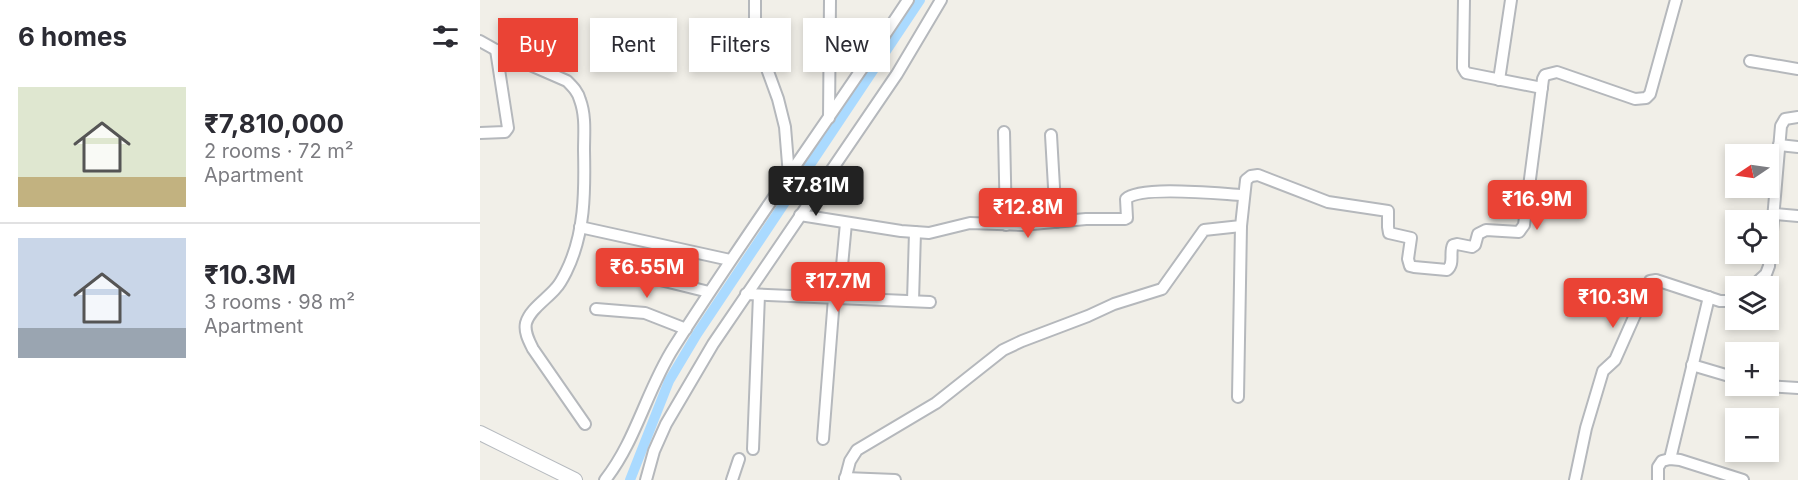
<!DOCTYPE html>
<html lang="en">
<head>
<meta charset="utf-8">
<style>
	:root { --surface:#fff; --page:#f7f7f7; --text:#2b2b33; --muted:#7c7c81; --line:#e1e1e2; --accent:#ea4335 }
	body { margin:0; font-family:Inter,sans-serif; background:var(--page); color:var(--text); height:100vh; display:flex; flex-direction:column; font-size:22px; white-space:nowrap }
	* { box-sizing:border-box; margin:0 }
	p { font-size:20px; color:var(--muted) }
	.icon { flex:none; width:33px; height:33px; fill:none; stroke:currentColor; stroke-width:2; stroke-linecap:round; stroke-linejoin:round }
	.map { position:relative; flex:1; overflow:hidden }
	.drawer { display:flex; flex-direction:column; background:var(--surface); width:480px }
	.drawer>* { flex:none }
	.top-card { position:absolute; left:18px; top:18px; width:570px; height:54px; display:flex; gap:12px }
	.needle { width:39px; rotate:257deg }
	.fabs { position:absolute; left:1245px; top:144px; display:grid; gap:12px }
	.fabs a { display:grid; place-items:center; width:54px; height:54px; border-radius:0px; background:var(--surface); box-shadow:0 3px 9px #0003; font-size:30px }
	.price { position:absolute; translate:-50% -51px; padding:0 14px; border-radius:6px; background:var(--accent); color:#fff; font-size:20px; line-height:39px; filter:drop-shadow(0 2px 3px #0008) }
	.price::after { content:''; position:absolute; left:50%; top:36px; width:18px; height:14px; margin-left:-9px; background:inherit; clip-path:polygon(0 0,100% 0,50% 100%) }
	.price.current { background:#222; color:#fff }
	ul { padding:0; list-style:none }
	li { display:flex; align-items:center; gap:18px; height:150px; padding:0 18px }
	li+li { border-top:2px solid var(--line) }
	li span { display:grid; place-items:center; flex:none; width:168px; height:120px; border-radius:0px; color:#555 }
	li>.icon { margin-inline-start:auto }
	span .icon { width:72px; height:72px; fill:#fffc; stroke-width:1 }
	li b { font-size:26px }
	h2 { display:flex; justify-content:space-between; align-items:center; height:72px; padding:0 18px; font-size:26px }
	.pill { padding:0 21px; border-radius:0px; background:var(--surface); box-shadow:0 3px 9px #0003; font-size:21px; line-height:54px }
	.pill.current { background:var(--accent); color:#fff }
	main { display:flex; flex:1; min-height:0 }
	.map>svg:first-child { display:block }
</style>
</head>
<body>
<main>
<section class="drawer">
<h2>6 homes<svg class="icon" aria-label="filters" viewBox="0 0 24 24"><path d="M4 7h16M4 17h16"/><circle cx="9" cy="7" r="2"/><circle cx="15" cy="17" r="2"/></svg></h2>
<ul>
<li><span style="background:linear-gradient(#dfe7d0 75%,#c2b280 0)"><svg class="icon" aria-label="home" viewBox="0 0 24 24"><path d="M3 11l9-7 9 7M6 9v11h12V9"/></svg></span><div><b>₹7,810,000</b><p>2 rooms · 72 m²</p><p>Apartment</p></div></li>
<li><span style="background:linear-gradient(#c9d6e8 75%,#9aa5b1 0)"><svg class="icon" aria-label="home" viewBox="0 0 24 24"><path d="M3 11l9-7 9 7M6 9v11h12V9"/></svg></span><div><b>₹10.3M</b><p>3 rooms · 98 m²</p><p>Apartment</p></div></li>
</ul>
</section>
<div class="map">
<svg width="1318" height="480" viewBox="0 0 1318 480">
	<rect width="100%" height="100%" fill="#f1efe8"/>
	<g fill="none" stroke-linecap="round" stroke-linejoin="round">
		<!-- canal -->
		<polyline stroke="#aadaff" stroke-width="10" points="150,480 189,381 217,334 440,0"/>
		<!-- minor casing -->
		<g stroke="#b5b8bc" stroke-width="14">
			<g id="minor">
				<polyline points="275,0 275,25 279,47 298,99 305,127 309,176"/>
				<polyline points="984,0 983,62 983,68 986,73 1062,88"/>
				<path d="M0,41L16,50L87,81C93,87 98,92 100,100C106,116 104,134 104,150C105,192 105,234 86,272C83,278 80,284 76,288C67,299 50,309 46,323C44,332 49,341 53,349L105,424"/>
				<polyline points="1270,61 1318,69"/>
				<polyline points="1019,80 1031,0"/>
				<polyline points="349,118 350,0"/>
				<polyline points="524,132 526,225"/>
				<polyline points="0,133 25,132 28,128 16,50"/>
				<polyline points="571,135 576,222"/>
				<polyline points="1299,145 1318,147"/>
				<polyline points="1294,214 1318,216"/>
				<path d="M320,215L421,231L449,233L490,223L542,225L606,219H645L647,218L646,199C660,185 741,194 763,195"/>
				<polyline points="100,227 250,260"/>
				<polyline points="148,272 229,292"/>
				<polyline points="1273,286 1286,274 1289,266 1301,126 1305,119 1318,117"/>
				<polyline points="266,294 450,302"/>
				<polyline points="359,298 366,223"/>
				<polyline points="433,301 435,232"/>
				<polyline points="116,309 165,313 206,329"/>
				<polyline points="1212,365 1256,378"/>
				<polyline points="1288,386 1318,388"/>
				<polyline points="758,397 761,226"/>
				<polyline points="343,439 354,298"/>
				<polyline points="273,449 279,295"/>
				<polyline points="1190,459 1229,297"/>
				<polyline points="365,478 415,480"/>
				<path d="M125,480C156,441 167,389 194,347C269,229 351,117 428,0"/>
				<polyline points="166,480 174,451 186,424 233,344 417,74 461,0"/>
				<polyline points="252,480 259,459"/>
				<path d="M365,480L370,461L377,450L456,403L523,350L542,341L608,316L634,304L682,289L724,230L761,226L766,180L771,176L778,175L848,202L908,211V227L909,233L931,238L928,259L930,266L934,267L967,270C975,264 969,253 973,245L977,244L992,247L995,245L998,234L1006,230L1039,232L1044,225L1063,79L1065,75L1077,72L1155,99L1166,98L1170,94L1196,0"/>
				<polyline points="1095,480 1106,428 1123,371 1135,360 1170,281 1176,280 1240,301 1256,301"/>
				<polyline points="1178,480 1178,467 1182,461 1190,459 1200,460 1263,480"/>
			</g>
		</g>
		<!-- secondary casing -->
		<g stroke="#b6babf" stroke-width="16">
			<polyline id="secondary" points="0,433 95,480"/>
		</g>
		<!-- minor -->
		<use href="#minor" stroke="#fff" stroke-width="10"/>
		<!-- secondary -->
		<use href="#secondary" stroke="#fff" stroke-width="14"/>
	</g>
</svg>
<div class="fabs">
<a><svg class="needle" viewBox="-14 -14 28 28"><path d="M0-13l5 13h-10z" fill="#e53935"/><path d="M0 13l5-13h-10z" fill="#7c7c81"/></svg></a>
<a><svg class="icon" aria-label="locate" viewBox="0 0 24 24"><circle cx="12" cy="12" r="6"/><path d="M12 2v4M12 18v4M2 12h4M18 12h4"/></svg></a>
<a><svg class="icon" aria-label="layers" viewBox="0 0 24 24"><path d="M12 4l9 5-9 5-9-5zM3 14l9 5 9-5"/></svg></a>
<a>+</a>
<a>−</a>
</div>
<b class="price current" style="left:336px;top:217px">₹7.81M</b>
<b class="price" style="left:1057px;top:231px">₹16.9M</b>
<b class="price" style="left:548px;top:239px">₹12.8M</b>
<b class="price" style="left:167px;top:299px">₹6.55M</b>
<b class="price" style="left:358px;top:313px">₹17.7M</b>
<b class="price" style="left:1133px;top:329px">₹10.3M</b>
<div class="top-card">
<a class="pill current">Buy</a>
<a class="pill">Rent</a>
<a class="pill">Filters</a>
<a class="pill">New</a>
</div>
</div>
</main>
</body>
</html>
